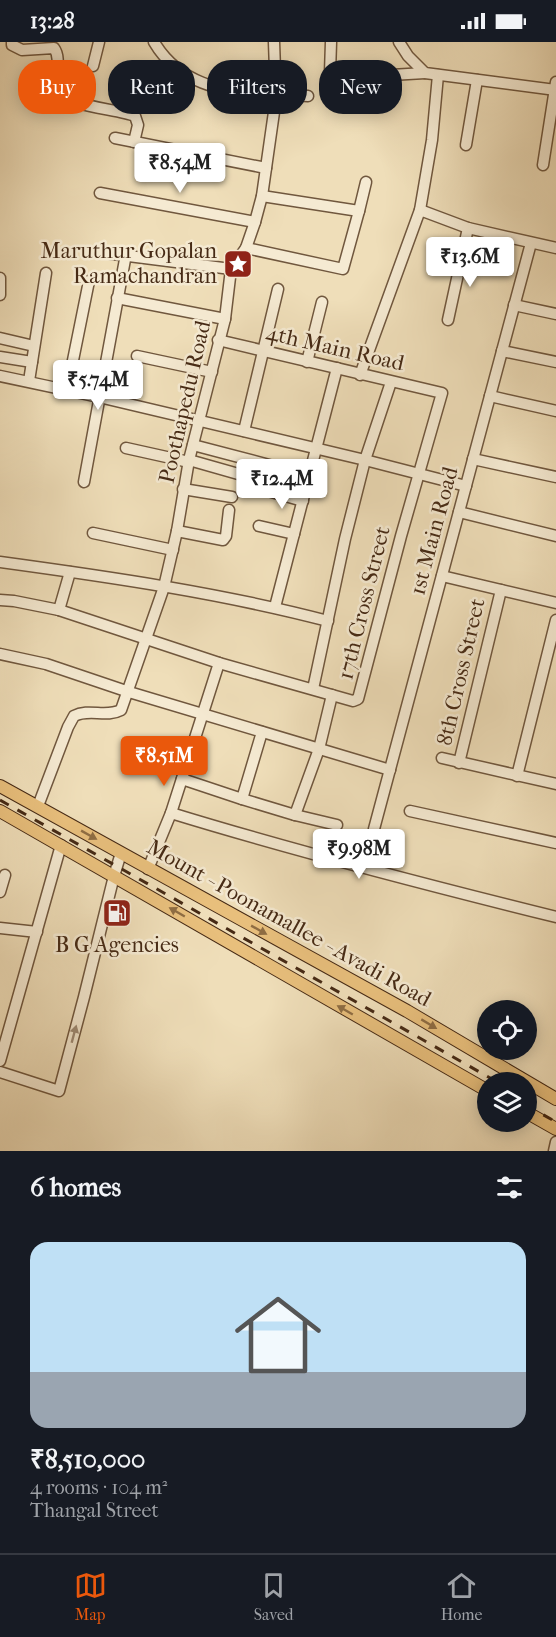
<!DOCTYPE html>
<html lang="en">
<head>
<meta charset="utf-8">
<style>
	:root { --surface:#171b24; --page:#20242c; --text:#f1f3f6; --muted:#9ea1a6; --line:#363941; --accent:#ea580c }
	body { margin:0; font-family:"IM FELL French Canon",serif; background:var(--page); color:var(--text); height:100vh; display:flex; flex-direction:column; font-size:22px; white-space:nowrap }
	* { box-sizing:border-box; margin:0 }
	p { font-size:20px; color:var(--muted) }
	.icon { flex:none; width:33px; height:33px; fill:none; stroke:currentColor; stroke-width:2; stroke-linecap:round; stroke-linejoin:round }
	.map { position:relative; height:1109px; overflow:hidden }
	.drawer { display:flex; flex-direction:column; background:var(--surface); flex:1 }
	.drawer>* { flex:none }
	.banner { position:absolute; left:18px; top:18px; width:520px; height:54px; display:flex; gap:12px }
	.tools { position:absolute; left:477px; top:958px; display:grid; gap:12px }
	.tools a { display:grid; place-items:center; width:60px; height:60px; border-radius:50%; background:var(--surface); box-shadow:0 3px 15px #0003; font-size:30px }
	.price { position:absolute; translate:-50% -51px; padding:0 14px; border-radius:6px; background:#fff; color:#222; font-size:20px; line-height:39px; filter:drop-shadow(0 2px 3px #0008) }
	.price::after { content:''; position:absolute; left:50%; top:36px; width:18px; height:14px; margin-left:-9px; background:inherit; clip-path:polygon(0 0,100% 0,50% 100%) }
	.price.active { background:var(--accent); color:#fff }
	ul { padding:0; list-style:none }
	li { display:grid; align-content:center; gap:12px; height:318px; padding:0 30px }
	li span { display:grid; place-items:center; height:186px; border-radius:18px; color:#555 }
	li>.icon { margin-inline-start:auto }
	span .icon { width:108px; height:108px; fill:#fffc; stroke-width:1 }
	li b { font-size:26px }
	h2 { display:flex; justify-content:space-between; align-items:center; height:72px; padding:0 30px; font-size:26px }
	.chip { padding:0 21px; border-radius:24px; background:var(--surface); box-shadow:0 3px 15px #0003; font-size:21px; line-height:54px }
	.chip.active { background:var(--accent); color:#fff }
	.status { display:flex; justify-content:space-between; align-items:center; height:42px; padding:0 30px; background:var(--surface); direction:ltr }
	.status svg { height:16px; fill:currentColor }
	.dock { display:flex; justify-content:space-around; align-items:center; height:84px; border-top:2px solid var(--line); background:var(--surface); font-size:16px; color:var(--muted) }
	.dock a { display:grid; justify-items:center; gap:3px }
	.dock .active { color:var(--accent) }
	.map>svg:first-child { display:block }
</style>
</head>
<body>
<div class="status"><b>13:28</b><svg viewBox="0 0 49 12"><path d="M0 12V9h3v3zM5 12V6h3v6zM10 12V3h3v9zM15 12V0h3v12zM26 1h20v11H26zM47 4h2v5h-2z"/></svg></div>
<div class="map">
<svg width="556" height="1109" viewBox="0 0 556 1109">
	<rect width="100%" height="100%" fill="#efdeb9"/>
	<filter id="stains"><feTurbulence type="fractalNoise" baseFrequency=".00333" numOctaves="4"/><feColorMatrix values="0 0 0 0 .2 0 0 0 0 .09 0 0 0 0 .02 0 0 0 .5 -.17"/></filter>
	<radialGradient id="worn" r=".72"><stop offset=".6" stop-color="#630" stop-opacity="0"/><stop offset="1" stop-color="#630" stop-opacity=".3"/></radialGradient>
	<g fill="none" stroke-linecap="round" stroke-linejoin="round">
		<!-- minor casing -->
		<g stroke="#70573e" stroke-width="13">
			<g id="minor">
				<path d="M12,0V3L22,8L54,6C62,17 54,34 57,48C62,64 119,67 135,74L138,83L134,100"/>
				<polyline points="274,0 276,56"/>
				<polyline points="331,0 330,31 357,35 425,31"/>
				<polyline points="399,0 408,14 425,31 556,48"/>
				<polyline points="93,24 99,0"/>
				<polyline points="276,52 308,54"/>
				<polyline points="115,96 266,126"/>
				<polyline points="466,103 477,38"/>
				<polyline points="543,123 556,40"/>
				<polyline points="100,151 255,180"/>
				<polyline points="420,168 432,98 438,33"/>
				<polyline points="359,169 366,140"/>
				<polyline points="246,206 343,227 359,169 262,154"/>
				<polyline points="97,210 231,227"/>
				<polyline points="0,236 0,253"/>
				<polyline points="117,256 225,277"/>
				<polyline points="514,263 556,272"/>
				<polyline points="448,278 468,186 556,206"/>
				<polyline points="0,296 34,304"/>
				<polyline points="502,309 556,320"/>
				<polyline points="137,314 212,330"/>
				<polyline points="0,315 32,320"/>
				<polyline points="307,320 322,260"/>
				<polyline points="360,333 420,168 468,186"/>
				<polyline points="0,334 99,355 365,418 466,444"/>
				<polyline points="29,339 46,231"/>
				<polyline points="67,348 89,239"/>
				<polyline points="490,354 556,369"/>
				<polyline points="244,389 278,247"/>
				<polyline points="126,406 189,420"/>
				<polyline points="473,417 556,435"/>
				<polyline points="189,418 270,441 274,426 273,424 193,403"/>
				<polyline points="84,440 126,212"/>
				<polyline points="183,447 232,455"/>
				<polyline points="268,449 303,459"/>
				<polyline points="459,470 556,494"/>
				<polyline points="259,484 294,492"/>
				<polyline points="177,489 223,498 226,494 229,468"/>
				<polyline points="93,491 173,508"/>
				<path d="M0,520C110,535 221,551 328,579"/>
				<polyline points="442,534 556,561"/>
				<polyline points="0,558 14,559 59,568 219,621 353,659 358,657 401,494 442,351 218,298"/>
				<polyline points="275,565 337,326"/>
				<polyline points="59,568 70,530"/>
				<polyline points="0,612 46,622 129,650 390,728"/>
				<polyline points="313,647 345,497 365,418 391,340"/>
				<polyline points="442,716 556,742"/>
				<polyline points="459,721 501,548"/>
				<polyline points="517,734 556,578"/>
				<polyline points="182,737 242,757 262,690"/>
				<polyline points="242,757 295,773 319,707 332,653"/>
				<path d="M38,764L68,685L74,674C89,666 106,676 121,668L164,545L177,489L189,418L225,277L231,227L246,206L255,180L262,154L276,56C229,49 181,46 154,0"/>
				<polyline points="410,769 556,801"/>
				<path d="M171,771C298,810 427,843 556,875"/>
				<polyline points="295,773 337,783"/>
				<polyline points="374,787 531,201"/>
				<polyline points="148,827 171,771 219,621"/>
				<polyline points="0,850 5,833"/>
				<polyline points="0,886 37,890"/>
				<polyline points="0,1019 61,803"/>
				<polyline points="0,1030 59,1049 84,955 114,834 121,811"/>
				<polyline points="554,1109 556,1100"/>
			</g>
		</g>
		<!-- major casing -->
		<g stroke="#462a15" stroke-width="14">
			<g id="major">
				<polyline points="0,744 407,969 556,1057"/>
				<polyline points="0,769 488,1049"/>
				<polyline points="526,1070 556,1087"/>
			</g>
		</g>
		<!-- minor -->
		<use href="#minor" stroke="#f5ead2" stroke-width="10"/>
		<!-- major -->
		<use href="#major" stroke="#e8bf7c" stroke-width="12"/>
		<!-- rail -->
		<g stroke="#462a15" stroke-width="3" stroke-dasharray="10 10" stroke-linecap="butt">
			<polyline points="0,758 499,1041"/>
			<polyline points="526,1063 556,1080"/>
		</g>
	</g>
	<!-- one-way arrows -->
	<defs><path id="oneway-solid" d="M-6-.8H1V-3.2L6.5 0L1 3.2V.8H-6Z" transform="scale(1.5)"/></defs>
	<g fill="#8f6d43">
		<use href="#oneway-solid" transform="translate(89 793) rotate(29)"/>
		<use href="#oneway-solid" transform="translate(177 870) rotate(-150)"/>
		<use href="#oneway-solid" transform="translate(259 888) rotate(29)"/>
		<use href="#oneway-solid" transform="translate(345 968) rotate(-150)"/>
		<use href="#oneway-solid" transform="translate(429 982) rotate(31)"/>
	</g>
	<use fill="#9e8a74" href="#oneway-solid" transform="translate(74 992) rotate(-75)"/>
	<!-- icons -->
	<defs>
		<g id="sight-square" transform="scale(1.5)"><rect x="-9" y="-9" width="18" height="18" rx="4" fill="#8f2418" stroke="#f5ead2"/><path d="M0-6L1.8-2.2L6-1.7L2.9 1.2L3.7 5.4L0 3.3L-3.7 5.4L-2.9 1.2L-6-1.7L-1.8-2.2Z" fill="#fff"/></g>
		<g id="fuel-square" transform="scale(1.5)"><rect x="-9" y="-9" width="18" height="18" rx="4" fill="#8f2418" stroke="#f5ead2"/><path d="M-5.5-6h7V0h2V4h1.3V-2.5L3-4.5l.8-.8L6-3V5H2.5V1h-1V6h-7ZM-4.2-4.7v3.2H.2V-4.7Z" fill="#fff"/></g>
	</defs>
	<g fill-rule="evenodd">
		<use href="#sight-square" x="238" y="222"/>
		<use href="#fuel-square" x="117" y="871"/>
	</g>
	<g text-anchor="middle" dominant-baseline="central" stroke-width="5" stroke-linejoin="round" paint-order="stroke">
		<!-- poi labels -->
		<g font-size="22" fill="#462a15" stroke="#f5ead2" text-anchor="end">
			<text x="217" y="209">Maruthur Gopalan<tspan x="217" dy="25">Ramachandran</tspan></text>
			<text x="117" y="903" text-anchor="middle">B G Agencies</text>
		</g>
		<!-- street labels -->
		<g font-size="22" fill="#462a15" stroke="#f5ead2">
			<text transform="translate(335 306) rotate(13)">4th Main Road</text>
			<text transform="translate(185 360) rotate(-77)">Poothapedu Road</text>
			<text transform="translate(434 489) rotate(-75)">1st Main Road</text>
			<text transform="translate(364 561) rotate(-76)">17th Cross Street</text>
			<text transform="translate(461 630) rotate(-77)">8th Cross Street</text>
			<text transform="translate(289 881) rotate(29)">Mount - Poonamallee - Avadi Road</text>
		</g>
	</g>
	<rect width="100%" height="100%" filter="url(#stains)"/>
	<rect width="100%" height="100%" fill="url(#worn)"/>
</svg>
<div class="tools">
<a><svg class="icon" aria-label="locate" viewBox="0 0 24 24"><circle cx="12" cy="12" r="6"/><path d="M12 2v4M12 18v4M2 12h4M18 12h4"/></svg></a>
<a><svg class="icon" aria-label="layers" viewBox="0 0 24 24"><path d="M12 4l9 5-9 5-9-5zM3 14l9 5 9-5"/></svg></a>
</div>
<b class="price" style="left:180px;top:152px">₹8.54M</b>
<b class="price" style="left:470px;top:246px">₹13.6M</b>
<b class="price" style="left:98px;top:369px">₹5.74M</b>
<b class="price" style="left:282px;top:468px">₹12.4M</b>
<b class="price active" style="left:164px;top:745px">₹8.51M</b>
<b class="price" style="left:359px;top:838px">₹9.98M</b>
<div class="banner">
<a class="chip active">Buy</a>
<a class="chip">Rent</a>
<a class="chip">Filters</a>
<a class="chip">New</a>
</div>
</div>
<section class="drawer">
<h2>6 homes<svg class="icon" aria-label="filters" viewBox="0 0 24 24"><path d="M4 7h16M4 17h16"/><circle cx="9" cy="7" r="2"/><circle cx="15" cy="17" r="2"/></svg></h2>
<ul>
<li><span style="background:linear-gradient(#bfe0f5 70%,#9aa5b1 0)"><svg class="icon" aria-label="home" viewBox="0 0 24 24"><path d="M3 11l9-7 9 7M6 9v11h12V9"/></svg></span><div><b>₹8,510,000</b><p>4 rooms · 104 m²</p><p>Thangal Street</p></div></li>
</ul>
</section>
<nav class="dock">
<a class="active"><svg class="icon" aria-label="map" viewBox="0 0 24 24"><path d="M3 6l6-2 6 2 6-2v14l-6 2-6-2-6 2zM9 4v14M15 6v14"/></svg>Map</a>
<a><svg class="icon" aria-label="saved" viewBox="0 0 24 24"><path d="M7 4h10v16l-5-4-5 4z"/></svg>Saved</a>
<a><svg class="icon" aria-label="home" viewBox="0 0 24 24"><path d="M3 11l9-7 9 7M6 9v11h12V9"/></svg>Home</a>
</nav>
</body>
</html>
